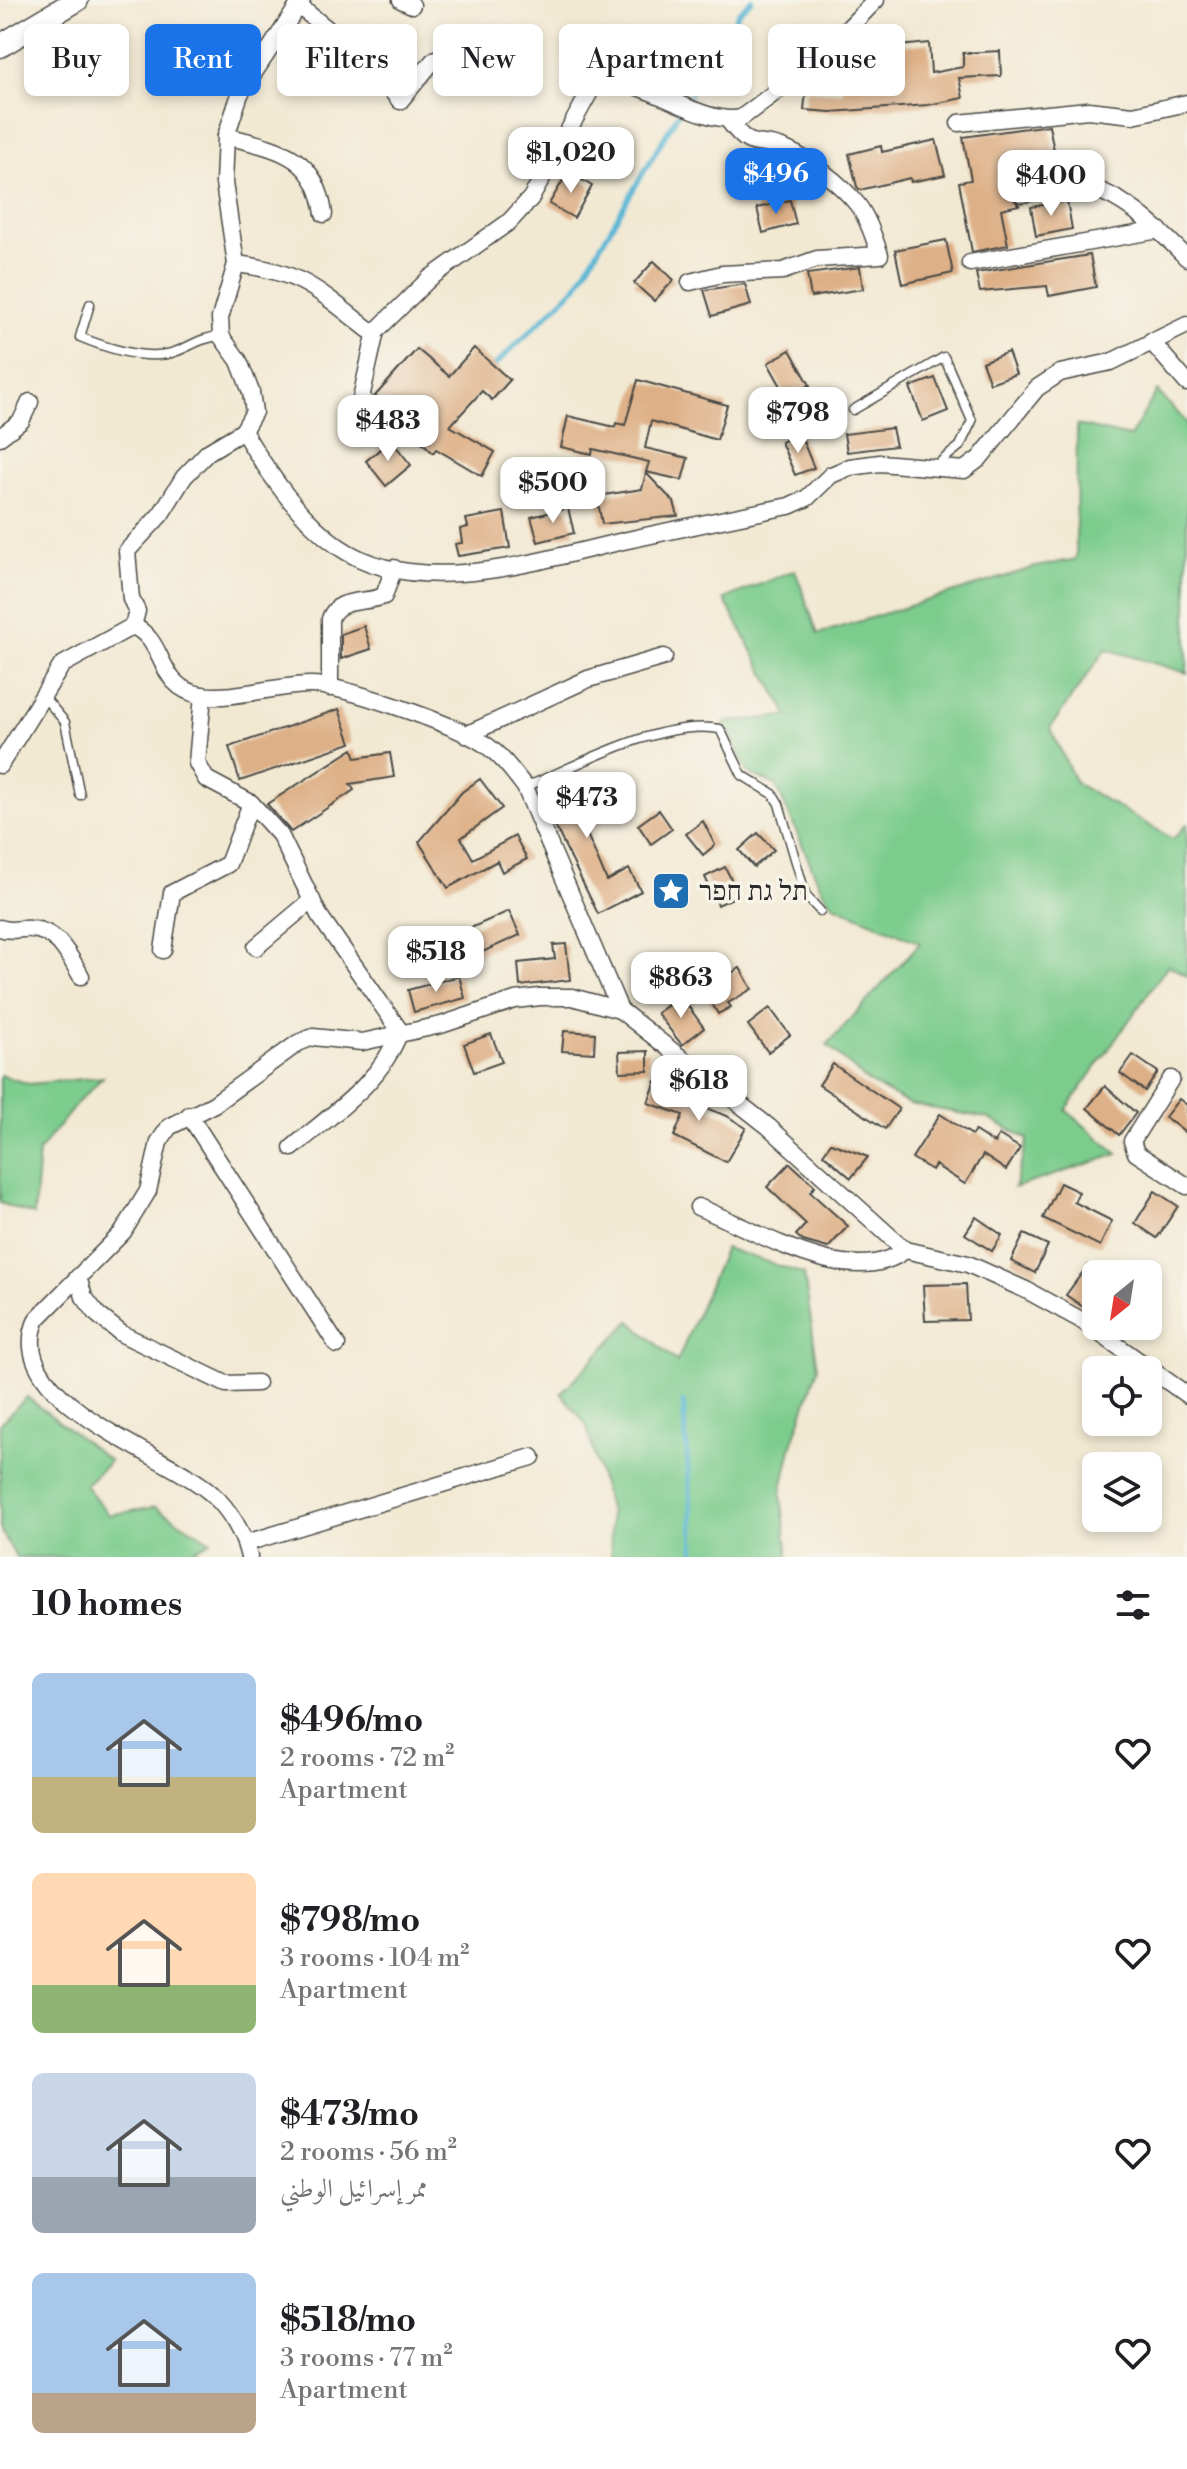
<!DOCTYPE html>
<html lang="en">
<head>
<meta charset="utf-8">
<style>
	:root { --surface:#fff; --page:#f6f6f6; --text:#202124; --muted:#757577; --accent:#1a73e8 }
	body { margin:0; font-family:"Libre Bodoni",Amiri,"Frank Ruhl Libre",serif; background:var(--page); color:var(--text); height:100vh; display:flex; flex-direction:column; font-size:30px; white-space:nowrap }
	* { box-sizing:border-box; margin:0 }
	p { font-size:26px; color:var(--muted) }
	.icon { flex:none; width:44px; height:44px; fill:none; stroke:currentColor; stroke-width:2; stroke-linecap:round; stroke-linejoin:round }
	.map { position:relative; height:1557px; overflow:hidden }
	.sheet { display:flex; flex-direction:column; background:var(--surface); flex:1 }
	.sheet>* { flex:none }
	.hud { position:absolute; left:24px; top:24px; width:1140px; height:72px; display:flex; gap:16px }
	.needle { width:52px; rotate:210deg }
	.controls { position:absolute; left:1082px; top:1260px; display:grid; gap:16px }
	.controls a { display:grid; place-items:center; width:80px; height:80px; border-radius:12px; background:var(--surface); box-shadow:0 4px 12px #0003; font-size:40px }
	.price { position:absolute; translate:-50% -68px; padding:0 18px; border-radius:16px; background:#fff; color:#222; font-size:26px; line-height:52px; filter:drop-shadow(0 2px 4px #0008) }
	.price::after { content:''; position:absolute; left:50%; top:48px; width:24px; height:18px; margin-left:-12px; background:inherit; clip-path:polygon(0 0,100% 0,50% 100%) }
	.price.on { background:var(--accent); color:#fff }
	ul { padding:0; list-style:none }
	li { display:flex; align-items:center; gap:24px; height:200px; padding:0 32px }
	li span { display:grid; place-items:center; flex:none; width:224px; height:160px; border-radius:12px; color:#555 }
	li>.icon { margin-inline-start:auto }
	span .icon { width:96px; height:96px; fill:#fffc; stroke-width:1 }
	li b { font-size:34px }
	h2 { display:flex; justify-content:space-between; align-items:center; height:96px; padding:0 32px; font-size:34px }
	.tag { padding:0 28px; border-radius:12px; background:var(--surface); box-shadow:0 4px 12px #0003; font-size:28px; line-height:72px }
	.tag.on { background:var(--accent); color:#fff }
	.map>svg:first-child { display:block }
</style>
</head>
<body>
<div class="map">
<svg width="1187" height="1557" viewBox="0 0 1187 1557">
	<rect width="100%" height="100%" fill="#f7f3e8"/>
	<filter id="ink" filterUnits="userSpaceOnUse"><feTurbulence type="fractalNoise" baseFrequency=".0125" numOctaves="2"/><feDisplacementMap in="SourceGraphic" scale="16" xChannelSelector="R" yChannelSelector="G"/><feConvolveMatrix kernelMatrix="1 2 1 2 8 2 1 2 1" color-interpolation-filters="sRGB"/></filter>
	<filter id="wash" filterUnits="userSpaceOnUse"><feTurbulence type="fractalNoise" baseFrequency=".006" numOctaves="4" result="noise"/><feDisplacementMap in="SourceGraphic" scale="32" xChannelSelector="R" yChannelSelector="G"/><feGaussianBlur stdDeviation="1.8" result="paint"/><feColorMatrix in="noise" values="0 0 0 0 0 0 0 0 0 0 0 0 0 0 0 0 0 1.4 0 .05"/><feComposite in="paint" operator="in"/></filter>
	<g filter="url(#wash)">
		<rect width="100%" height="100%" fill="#f2e9d3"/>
		<!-- green -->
		<g fill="#7bcc8d" stroke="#537c5c" stroke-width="2">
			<polygon points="1157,391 1187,423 1187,673 1106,649 1050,728 1076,783 1173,839 1187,824 1187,976 1168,965 1066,1110 1118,1154 1014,1188 1028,1139 987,1118 909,1104 868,1082 827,1045 920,943 834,905 822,890 776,785 748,773 724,722 788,716 724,599 795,570 818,634 1036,567 1076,559 1077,425 1130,437"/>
			<polygon points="0,1075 29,1084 103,1077 79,1101 39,1151 34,1215 0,1203"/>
			<polygon points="725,1248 804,1274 818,1368 791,1448 781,1493 788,1557 611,1557 610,1513 586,1424 561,1393 630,1321 677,1362"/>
			<polygon points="27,1397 110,1461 85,1485 109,1515 155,1507 211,1541 181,1557 16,1557 0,1529 0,1423"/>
		</g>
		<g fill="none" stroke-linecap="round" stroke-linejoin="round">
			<!-- stream -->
			<g stroke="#57b6d5" stroke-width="5">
				<polyline points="687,100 739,12 752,0"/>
				<polyline points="492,368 576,287 678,114"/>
				<polyline points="683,1402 695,1557"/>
			</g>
		</g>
		<g id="blocks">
			<!-- building -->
			<g fill="#deb087">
				<polygon points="929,43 931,73 963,67 963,53 1000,51 1001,76 959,78 963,98 928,105 831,112 804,110 806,90 843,93 842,87 901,83 899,46"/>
				<polygon points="1049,125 1059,176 1015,184 1011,196 1019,205 1001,209 1008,245 972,252 959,182 971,180 963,137"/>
				<polygon points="936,140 945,175 911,182 910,178 860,190 857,187 849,154 881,146 882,152"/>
				<polygon points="568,172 592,186 574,218 549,204"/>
				<polygon points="790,200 796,224 763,233 757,208"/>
				<polygon points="1067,201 1072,229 1036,236 1031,207"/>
				<polygon points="946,240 953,273 902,284 895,250"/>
				<polygon points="1090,255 1096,287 1049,296 1047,286 980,292 976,273"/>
				<polygon points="654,261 674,280 654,301 634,283"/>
				<polygon points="860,267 863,289 811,297 807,274"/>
				<polygon points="745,284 751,305 712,316 704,290"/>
				<polygon points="474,348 510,380 492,400 482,391 450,426 495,452 482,476 436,449 433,453 375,396 417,349 449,376"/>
				<polygon points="790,350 810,385 787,397 768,363"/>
				<polygon points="1008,352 1016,374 990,383 982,362"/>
				<polygon points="935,378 948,411 923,421 910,387"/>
				<polygon points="638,380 727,405 717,440 651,421 645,448 688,458 682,480 646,472 649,462 593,449 592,454 561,447 568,416 615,427 616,423 625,425"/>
				<polygon points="892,428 896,446 847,452 844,434"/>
				<polygon points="800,434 814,468 795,475 781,442"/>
				<polygon points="391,440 411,465 386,486 366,461"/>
				<polygon points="646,473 674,502 678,516 602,524 597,496 642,489"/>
				<polygon points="568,508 574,533 538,542 531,517"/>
				<polygon points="504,512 510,548 458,556 455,544 462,543 460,529 468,527 466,519"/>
				<polygon points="364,626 371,649 341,659 341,634"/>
				<polygon points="339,709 351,743 240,781 229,747"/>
				<polygon points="353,749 356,758 390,753 394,777 350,784 354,790 291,832 267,804"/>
				<polygon points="599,777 613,809 584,821 583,825 607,881 629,869 641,891 598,914 539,793 566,781 570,790"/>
				<polygon points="480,779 502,808 461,838 473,859 515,836 527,859 502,872 497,861 448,888 419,842 462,792"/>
				<polygon points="659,810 672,829 651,844 638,825"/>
				<polygon points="703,821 715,845 703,855 686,834"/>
				<polygon points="758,833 774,850 754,867 739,850"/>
				<polygon points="725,867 739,895 718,905 705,877"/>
				<polygon points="509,911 520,935 476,955 466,930"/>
				<polygon points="566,944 570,980 520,986 518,963 555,959 553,945"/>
				<polygon points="716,967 723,978 740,968 752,989 728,1003 731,1007 718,1014 697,979"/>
				<polygon points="459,976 465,998 414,1012 408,990"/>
				<polygon points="681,996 704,1028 682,1045 657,1013"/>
				<polygon points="770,1008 790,1035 768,1052 748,1025"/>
				<polygon points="564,1031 595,1033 594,1053 562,1051"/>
				<polygon points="491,1034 502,1062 474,1072 464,1044"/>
				<polygon points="648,1051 648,1071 620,1072 619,1052"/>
				<polygon points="1133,1055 1158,1072 1145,1091 1120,1073"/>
				<polygon points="833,1064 899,1109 885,1129 819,1085"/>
				<polygon points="656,1081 680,1089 677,1097 727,1116 746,1128 726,1162 674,1136 683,1115 648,1103"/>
				<polygon points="1105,1086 1136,1113 1119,1135 1087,1108"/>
				<polygon points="1179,1099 1187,1105 1187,1134 1165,1117"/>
				<polygon points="940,1114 972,1135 975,1131 994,1143 999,1135 1020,1148 1006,1170 983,1155 965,1184 935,1165 932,1170 912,1158"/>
				<polygon points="831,1143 868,1157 851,1178 823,1154"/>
				<polygon points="790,1163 815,1186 810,1192 848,1226 828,1248 803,1241 796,1235 806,1224 767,1187"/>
				<polygon points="1060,1183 1079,1192 1074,1202 1112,1221 1100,1246 1043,1218"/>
				<polygon points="1155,1191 1178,1206 1157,1238 1135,1223"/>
				<polygon points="976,1217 1002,1235 992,1251 965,1234"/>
				<polygon points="1024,1234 1048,1245 1035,1273 1011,1261"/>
				<polygon points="1088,1265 1096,1268 1096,1301 1089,1311 1066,1295"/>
				<polygon points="966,1284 968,1320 925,1321 923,1285"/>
			</g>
		</g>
	</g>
	<g filter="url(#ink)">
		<use href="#blocks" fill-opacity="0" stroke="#494844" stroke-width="2"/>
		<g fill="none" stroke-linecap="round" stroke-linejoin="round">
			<!-- lane casing -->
			<g stroke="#494844" stroke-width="11">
				<g id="lane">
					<path d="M90,304L80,337C104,347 141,359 167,354C188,350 195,338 221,336"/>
					<polyline points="853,410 944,357 972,421 960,446 935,466"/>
					<polyline points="44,697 65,722 80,795"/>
					<path d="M526,787C578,765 663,718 720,729L742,775L773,794L779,804L806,896L820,911"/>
				</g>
			</g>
			<!-- street casing -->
			<g stroke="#494844" stroke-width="19">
				<g id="street">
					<polyline points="401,0 412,5"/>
					<polyline points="300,7 367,61 400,101 433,61 453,49"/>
					<polyline points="959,123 1088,110 1133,115 1187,103"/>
					<path d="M226,136C277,149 316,154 324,214"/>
					<path d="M1022,194C1040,192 1061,185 1078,186C1118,188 1161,232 1187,258"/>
					<polyline points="970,263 1159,230"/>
					<path d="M236,264C301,271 319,291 369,330L376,331L430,278L509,222L531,198L592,88C625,62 698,128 741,118L813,64L876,0"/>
					<path d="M690,282L722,274L783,271L817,259L880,255C874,238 868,218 857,204C841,184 810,160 787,150C756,136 754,155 729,121"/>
					<polyline points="376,331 361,398 395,429"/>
					<polyline points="1151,341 1187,383"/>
					<path d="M243,431C269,474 298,518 339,547C417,601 540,560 623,541C678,529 734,517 789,506L807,498L831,475L850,467L880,463L964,470L979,459L1037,388L1060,373L1111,362L1187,325"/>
					<polyline points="0,437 21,421 30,402"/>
					<path d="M133,626C168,642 155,687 201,695C233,700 277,685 311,685C343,685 455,725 483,743C501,755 512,770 525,787L620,1010L769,1127L905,1250L968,1264L1026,1290L1081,1320L1187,1395"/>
					<polyline points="133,626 137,611 131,599 127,551 161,514 184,477 208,452 243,431 254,412 251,392 239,361 221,336 220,318 236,264 224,183 226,136 240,94 302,0"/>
					<path d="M330,688V619C337,597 365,604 384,596L394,568"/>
					<polyline points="203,695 197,763 206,779 251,803 280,835 319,915 400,1031"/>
					<polyline points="466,735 588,679 664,657"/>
					<polyline points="0,765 62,665 133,626"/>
					<path d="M0,928C12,933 20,927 32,929C59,932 68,954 81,976"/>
					<polyline points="256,947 312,900"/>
					<polyline points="163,950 172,893 228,864 251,803"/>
					<polyline points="1171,1079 1132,1141 1136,1153 1187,1186"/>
					<polyline points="189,1115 337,1345"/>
					<path d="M292,1148C333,1113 381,1083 400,1031"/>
					<path d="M698,1207C754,1229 852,1292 905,1250"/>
					<polyline points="78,1277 84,1297 98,1315 122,1334 226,1384 257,1383"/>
					<polyline points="246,1543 532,1457"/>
					<path d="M249,1557C244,1534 230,1510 212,1494C169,1454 0,1401 37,1319L123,1232L148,1191L159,1142L169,1127L214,1104L298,1043L313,1037L362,1042L441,1025L515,1000L540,997H572L620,1010"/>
				</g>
			</g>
			<!-- secondary casing -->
			<g stroke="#494844" stroke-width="25">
				<polyline id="secondary" points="0,46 77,0"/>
			</g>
			<!-- lane -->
			<use href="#lane" stroke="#fff" stroke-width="8"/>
			<!-- street -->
			<use href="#street" stroke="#fff" stroke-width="16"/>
			<!-- secondary -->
			<use href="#secondary" stroke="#fff" stroke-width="22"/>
		</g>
	</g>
	<!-- icons -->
	<defs>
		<g id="sight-square" transform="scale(2)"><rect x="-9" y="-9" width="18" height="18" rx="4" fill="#1f6fb2" stroke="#f7f3e8"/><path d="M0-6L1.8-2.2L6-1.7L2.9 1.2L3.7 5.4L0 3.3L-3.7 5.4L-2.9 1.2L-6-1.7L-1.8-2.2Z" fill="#fff"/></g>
	</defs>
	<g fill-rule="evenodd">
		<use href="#sight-square" x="671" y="891"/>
	</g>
	<g text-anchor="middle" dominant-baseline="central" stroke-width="7" stroke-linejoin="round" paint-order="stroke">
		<!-- poi labels -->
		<g font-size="28" fill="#2b2b2b" stroke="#f7f3e8" text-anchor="start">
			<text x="699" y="891">תל גת חפר</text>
		</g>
	</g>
</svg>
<div class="controls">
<a><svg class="needle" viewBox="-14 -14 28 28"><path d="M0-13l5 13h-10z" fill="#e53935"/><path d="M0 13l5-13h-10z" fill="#757577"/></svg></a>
<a><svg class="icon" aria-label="locate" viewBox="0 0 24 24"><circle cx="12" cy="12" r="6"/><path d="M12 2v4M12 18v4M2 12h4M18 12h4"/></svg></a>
<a><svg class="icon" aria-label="layers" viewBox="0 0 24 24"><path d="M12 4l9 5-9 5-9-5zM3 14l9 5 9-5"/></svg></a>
</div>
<b class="price" style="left:571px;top:195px">$1,020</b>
<b class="price on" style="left:776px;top:216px">$496</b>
<b class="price" style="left:1051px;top:218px">$400</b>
<b class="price" style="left:798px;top:455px">$798</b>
<b class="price" style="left:388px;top:463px">$483</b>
<b class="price" style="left:553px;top:525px">$500</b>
<b class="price" style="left:587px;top:840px">$473</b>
<b class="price" style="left:436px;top:994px">$518</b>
<b class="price" style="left:681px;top:1020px">$863</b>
<b class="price" style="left:699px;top:1123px">$618</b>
<div class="hud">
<a class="tag">Buy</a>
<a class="tag on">Rent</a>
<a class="tag">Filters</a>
<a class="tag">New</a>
<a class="tag">Apartment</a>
<a class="tag">House</a>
</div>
</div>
<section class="sheet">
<h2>10 homes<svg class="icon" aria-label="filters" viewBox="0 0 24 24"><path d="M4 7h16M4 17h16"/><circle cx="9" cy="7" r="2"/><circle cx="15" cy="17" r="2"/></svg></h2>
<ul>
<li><span style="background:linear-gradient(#a9c7e8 65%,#c2b280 0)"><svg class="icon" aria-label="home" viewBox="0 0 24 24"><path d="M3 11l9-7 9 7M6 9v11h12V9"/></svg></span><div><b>$496/mo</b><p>2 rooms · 72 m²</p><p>Apartment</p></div><svg class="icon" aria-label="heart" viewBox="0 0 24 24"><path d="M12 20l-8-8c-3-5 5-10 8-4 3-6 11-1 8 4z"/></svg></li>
<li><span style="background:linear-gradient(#ffd9b3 70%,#8fb573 0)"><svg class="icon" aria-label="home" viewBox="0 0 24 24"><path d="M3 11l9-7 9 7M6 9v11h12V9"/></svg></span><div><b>$798/mo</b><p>3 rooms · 104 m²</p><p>Apartment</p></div><svg class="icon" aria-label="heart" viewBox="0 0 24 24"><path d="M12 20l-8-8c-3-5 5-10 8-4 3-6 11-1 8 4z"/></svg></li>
<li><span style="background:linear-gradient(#c9d6e8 65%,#9aa5b1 0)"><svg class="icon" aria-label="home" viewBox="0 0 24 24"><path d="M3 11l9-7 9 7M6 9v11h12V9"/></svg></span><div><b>$473/mo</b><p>2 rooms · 56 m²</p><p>ممر إسرائيل الوطني</p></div><svg class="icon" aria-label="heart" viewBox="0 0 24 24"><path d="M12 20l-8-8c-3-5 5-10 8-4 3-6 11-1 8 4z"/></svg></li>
<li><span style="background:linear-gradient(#a9c7e8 75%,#b9a48a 0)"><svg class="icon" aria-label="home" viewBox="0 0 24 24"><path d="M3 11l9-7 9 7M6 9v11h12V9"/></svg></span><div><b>$518/mo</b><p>3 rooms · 77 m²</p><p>Apartment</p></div><svg class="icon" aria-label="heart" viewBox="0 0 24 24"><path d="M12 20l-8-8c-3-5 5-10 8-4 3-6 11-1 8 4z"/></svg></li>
</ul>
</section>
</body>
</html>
